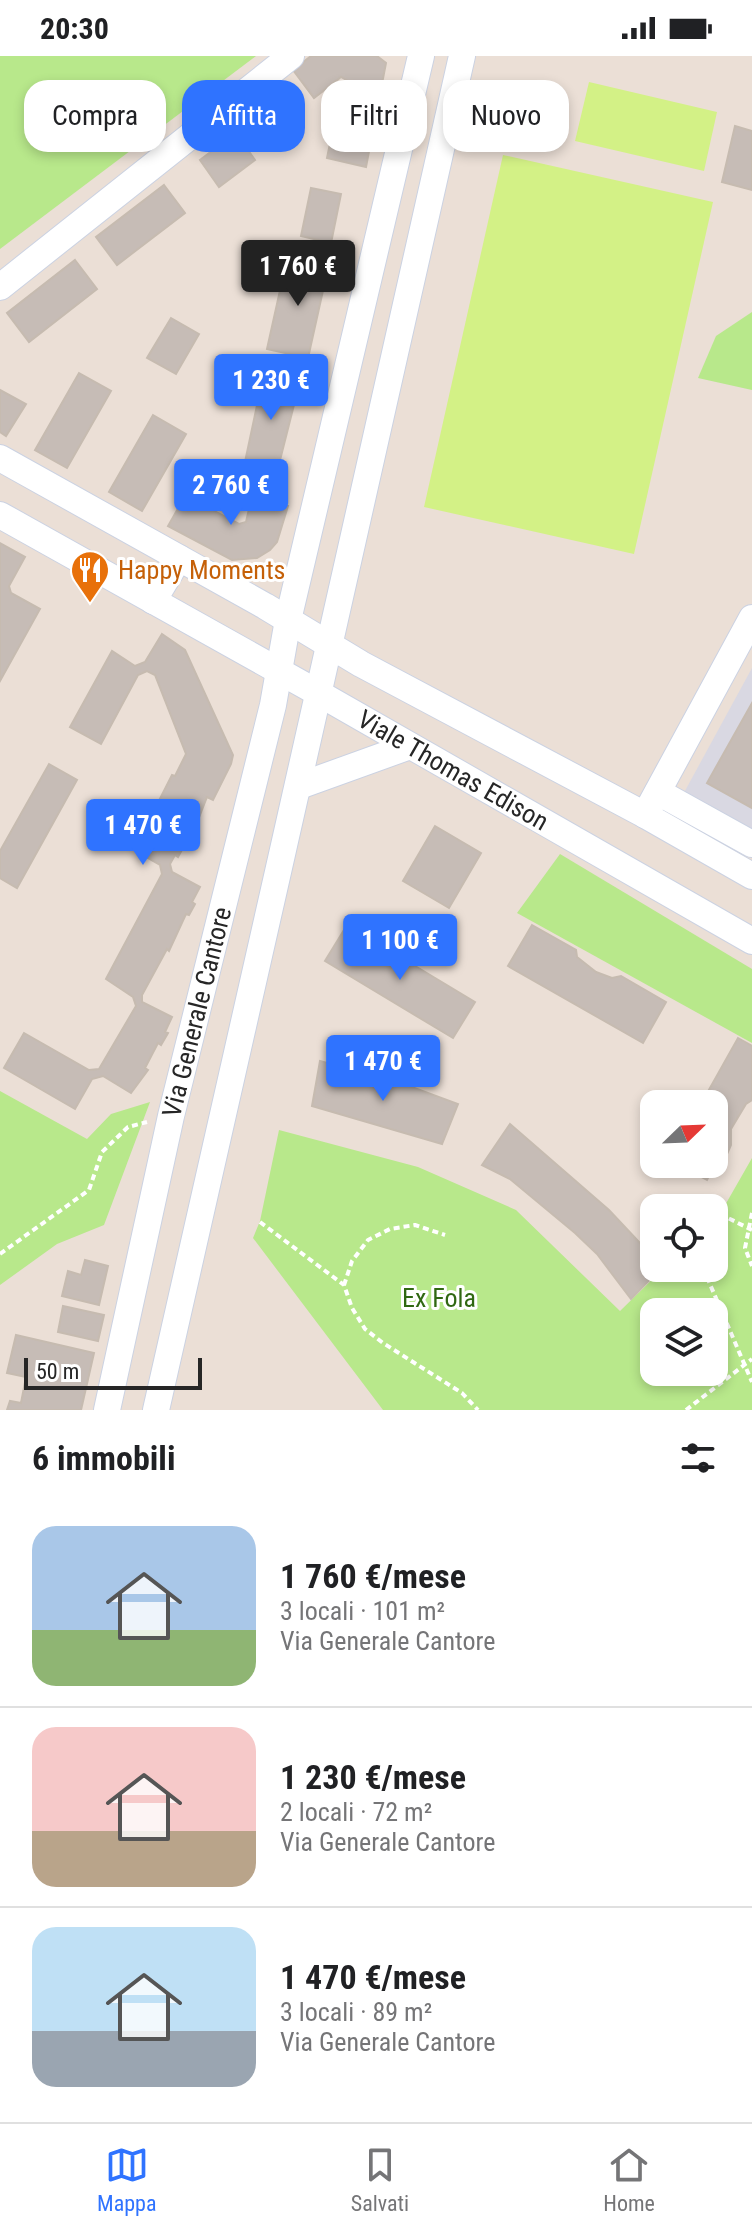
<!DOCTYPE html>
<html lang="it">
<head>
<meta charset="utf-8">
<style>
	:root { --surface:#fff; --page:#f6f6f6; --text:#202124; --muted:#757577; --line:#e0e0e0; --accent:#2f73ff }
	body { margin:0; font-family:"Roboto Condensed",sans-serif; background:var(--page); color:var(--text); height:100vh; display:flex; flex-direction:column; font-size:30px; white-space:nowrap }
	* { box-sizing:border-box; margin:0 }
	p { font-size:26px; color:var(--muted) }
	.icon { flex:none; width:44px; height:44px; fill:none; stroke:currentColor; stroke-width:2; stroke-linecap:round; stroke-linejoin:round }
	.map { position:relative; height:1354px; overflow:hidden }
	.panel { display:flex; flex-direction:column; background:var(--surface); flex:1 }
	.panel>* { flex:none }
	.hud { position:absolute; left:24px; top:24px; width:704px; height:72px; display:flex; gap:16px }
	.needle { width:52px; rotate:67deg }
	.buttons { position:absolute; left:640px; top:1034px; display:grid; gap:16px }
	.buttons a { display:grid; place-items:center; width:88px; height:88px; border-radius:16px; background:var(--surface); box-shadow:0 4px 12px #0003; font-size:40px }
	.scale { position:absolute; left:24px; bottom:20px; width:178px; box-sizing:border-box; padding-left:8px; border:4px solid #262626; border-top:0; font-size:22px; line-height:28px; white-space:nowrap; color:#262626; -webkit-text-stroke:6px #fff; paint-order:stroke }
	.price { position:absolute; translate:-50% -68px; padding:0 18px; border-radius:8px; background:var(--accent); color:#fff; font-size:26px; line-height:52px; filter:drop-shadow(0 2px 4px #0008) }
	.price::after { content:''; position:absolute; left:50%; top:48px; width:24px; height:18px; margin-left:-12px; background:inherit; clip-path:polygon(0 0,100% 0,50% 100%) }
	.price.on { background:#222; color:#fff }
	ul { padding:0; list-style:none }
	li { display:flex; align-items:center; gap:24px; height:200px; padding:0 32px }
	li+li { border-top:2px solid var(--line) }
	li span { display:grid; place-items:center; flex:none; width:224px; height:160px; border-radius:24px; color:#555 }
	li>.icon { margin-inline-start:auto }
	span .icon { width:96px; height:96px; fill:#fffc; stroke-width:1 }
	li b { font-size:34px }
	h2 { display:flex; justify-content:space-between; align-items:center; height:96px; padding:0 32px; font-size:34px }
	.pill { padding:0 28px; border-radius:24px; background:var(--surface); box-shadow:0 4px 12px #0003; font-size:28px; line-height:72px }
	.pill.on { background:var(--accent); color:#fff }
	.status { display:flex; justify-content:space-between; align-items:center; height:56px; padding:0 40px; background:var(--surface); direction:ltr }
	.status svg { height:22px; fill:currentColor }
	.dock { display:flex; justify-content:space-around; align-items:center; height:112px; border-top:2px solid var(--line); background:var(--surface); font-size:22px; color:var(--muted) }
	.dock a { display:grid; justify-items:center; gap:4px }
	.dock .on { color:var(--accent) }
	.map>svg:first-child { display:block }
</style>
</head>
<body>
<div class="status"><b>20:30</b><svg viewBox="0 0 49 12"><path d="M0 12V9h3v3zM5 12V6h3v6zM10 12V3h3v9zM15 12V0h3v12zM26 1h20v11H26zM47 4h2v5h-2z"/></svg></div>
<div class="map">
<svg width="752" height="1354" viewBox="0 0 752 1354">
	<rect width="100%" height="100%" fill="#ebdfd6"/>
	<!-- industrial -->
	<polygon fill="#d9d8e2" points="752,612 752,786 680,744"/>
	<!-- green -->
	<g fill="#b8e88b" fill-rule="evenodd">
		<polygon points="0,0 256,0 0,193"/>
		<polygon points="752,256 752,334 698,322 716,280"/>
		<polygon points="560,798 752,913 752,987 517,857"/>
		<polygon points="0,1035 87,1083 111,1058 150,1046 104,1169 57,1188 0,1229"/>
		<path d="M279,1074L418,1111L516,1154L620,1255L664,1212H714V1164L720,1158L752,1102V1354H383L253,1182L260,1165ZM654,1256H714V1316H654Z"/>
	</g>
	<!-- pitch -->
	<g fill="#d3f186">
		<polygon points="589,26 717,56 704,115 575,85"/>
		<polygon points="503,99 713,146 634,498 424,451"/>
	</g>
	<!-- building -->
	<g fill="#c6bcb6" stroke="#c6bbb0" stroke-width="2">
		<polygon points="311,0 377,0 386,7 366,111 327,102 339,44 343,44 348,25 341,21 314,42 293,14"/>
		<polygon points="735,70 752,75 752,134 722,126"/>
		<polygon points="236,77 255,104 219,131 200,104"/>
		<polygon points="164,129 185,157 117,209 96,181"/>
		<polygon points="311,132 341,138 331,187 301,180"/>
		<polygon points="287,203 328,212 308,302 267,293"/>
		<polygon points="75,204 97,233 29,286 7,257"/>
		<polygon points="171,262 199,278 176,318 147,302"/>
		<polygon points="79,317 111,335 67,412 35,394"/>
		<polygon points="263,321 299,329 278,412 245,406"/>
		<polygon points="0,334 26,348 6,380 0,376"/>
		<polygon points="153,359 186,378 142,455 109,436"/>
		<polygon points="188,435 217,450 214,455 239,468 246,466 252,440 288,450 277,486 270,494 257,502 232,504 168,470"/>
		<polygon points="0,487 25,501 9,530 11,537 40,553 0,625"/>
		<polygon points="162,578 185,594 233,699 231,708 213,744 207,741 198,764 195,763 181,788 184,790 178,801 175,799 170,808 172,816 200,831 192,846 195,848 189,859 186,858 169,895 167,893 142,939 142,946 172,961 165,976 168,977 161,989 158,987 145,1012 148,1014 131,1037 103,1020 92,1023 75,1053 4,1012 24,977 89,1014 99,1013 136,950 133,941 106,923 162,818 160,809 134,794 172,719 175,720 186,698 155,619 147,615 138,619 101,688 70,671 112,595 135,610 145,606"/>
		<polygon points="752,647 752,752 707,727"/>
		<polygon points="49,708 77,724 17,832 0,822 0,795"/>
		<polygon points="435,770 481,797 449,852 403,825"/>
		<polygon points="347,869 475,946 453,982 325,905"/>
		<polygon points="532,869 576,894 577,901 596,916 612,922 621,920 666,946 643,987 508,910"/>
		<polygon points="738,982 752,990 752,1044 746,1048 731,1073 731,1089 727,1098 716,1106 707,1124 677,1108 714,1108 714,1048 701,1048"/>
		<polygon points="320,1005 409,1030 458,1048 442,1088 312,1050"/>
		<polygon points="510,1068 609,1154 654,1202 654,1212 661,1212 631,1243 597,1198 575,1177 510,1123 482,1109"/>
		<polygon points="85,1204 108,1210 99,1249 62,1240 68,1215 81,1219"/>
		<polygon points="63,1250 104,1259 98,1285 58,1276"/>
		<polygon points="16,1279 94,1297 81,1354 7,1354 10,1345 21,1347 26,1321 7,1317"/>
	</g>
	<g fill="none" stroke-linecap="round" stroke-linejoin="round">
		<!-- minor casing -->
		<g stroke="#cbd2e2" stroke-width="28">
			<g id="minor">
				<polyline points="0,231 291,0"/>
				<polyline points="0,402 265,550 361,608 645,759 752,820"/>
				<path id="s1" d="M0,459L320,638L752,885"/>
				<polyline points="153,545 179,502"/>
				<polyline points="299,730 410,690"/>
				<polyline points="658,736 752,788"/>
				<polyline points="645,759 752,562"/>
				<path id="s2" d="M107,1354L171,1060L273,649L288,564L421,0"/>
				<path d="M156,1354C259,903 360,451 462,0"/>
			</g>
		</g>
		<!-- path -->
		<g stroke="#fff" stroke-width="4" stroke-dasharray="6 4" stroke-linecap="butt">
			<polyline points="752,1157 745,1192 752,1210"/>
			<polyline points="720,1158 752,1174"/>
			<polyline points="260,1166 344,1229 352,1252 365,1273 383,1287 462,1337 478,1354"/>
			<polyline points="0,1198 89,1134 102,1096 128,1071 147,1066"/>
			<polyline points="703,1212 752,1326"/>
			<polyline points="344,1229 352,1205 368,1184 390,1173 415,1169 445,1179"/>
			<polyline points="686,1354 752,1303"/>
		</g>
		<!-- minor -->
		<use href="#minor" stroke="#fff" stroke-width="26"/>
	</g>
	<!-- icons -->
	<defs>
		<g id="restaurant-pin" transform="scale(2)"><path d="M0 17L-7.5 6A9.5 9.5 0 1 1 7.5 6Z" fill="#e8710a" stroke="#fff"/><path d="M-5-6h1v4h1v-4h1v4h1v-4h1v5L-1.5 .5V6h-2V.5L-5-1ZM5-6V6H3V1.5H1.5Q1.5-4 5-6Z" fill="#fff"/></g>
	</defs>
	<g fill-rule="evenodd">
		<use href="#restaurant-pin" x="90" y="514"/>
	</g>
	<g text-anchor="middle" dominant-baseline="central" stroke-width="6" stroke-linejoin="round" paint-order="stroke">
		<!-- food labels -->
		<g font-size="26" fill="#c56008" stroke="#fff" text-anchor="start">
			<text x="118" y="514">Happy Moments</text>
		</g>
		<!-- street labels -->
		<g font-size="26" fill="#262626" stroke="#fff">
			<text stroke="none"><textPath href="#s1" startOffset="520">Viale Thomas Edison</textPath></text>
			<text stroke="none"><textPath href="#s2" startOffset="408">Via Generale Cantore</textPath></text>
		</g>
		<!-- park labels -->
		<g font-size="26" fill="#306812" stroke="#fff">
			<text x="439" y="1242">Ex Fola</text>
		</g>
	</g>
</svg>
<div class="buttons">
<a><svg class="needle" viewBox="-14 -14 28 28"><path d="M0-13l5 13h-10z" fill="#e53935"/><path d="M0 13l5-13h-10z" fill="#757577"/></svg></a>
<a><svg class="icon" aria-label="locate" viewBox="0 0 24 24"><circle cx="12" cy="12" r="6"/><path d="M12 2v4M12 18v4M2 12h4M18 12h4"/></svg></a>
<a><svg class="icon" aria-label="layers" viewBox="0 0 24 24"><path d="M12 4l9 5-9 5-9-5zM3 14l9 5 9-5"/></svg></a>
</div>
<div class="scale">50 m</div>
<b class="price on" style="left:298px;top:252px">1 760 €</b>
<b class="price" style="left:271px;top:366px">1 230 €</b>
<b class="price" style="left:231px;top:471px">2 760 €</b>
<b class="price" style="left:143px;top:811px">1 470 €</b>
<b class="price" style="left:400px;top:926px">1 100 €</b>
<b class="price" style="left:383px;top:1047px">1 470 €</b>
<div class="hud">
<a class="pill">Compra</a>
<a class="pill on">Affitta</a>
<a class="pill">Filtri</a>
<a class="pill">Nuovo</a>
</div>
</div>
<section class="panel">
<h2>6 immobili<svg class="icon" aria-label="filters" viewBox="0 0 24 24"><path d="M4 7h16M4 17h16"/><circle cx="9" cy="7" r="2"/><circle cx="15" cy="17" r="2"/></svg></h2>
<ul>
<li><span style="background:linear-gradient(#a9c7e8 65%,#8fb573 0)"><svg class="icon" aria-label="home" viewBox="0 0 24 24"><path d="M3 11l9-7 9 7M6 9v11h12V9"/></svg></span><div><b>1 760 €/mese</b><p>3 locali · 101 m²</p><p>Via Generale Cantore</p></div></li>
<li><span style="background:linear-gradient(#f6c9c9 65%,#b9a48a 0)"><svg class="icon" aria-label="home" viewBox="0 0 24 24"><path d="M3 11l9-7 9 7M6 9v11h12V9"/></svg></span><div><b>1 230 €/mese</b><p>2 locali · 72 m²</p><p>Via Generale Cantore</p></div></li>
<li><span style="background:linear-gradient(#bfe0f5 65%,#9aa5b1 0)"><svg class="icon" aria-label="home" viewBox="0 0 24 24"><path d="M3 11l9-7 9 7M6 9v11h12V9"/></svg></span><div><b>1 470 €/mese</b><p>3 locali · 89 m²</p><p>Via Generale Cantore</p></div></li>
</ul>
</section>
<nav class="dock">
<a class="on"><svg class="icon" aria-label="map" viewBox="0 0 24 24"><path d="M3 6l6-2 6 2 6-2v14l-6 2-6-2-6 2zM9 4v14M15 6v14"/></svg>Mappa</a>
<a><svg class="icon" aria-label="saved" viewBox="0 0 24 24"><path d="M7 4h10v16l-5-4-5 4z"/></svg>Salvati</a>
<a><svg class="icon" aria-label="home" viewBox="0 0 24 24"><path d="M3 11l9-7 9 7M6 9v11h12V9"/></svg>Home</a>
</nav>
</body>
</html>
